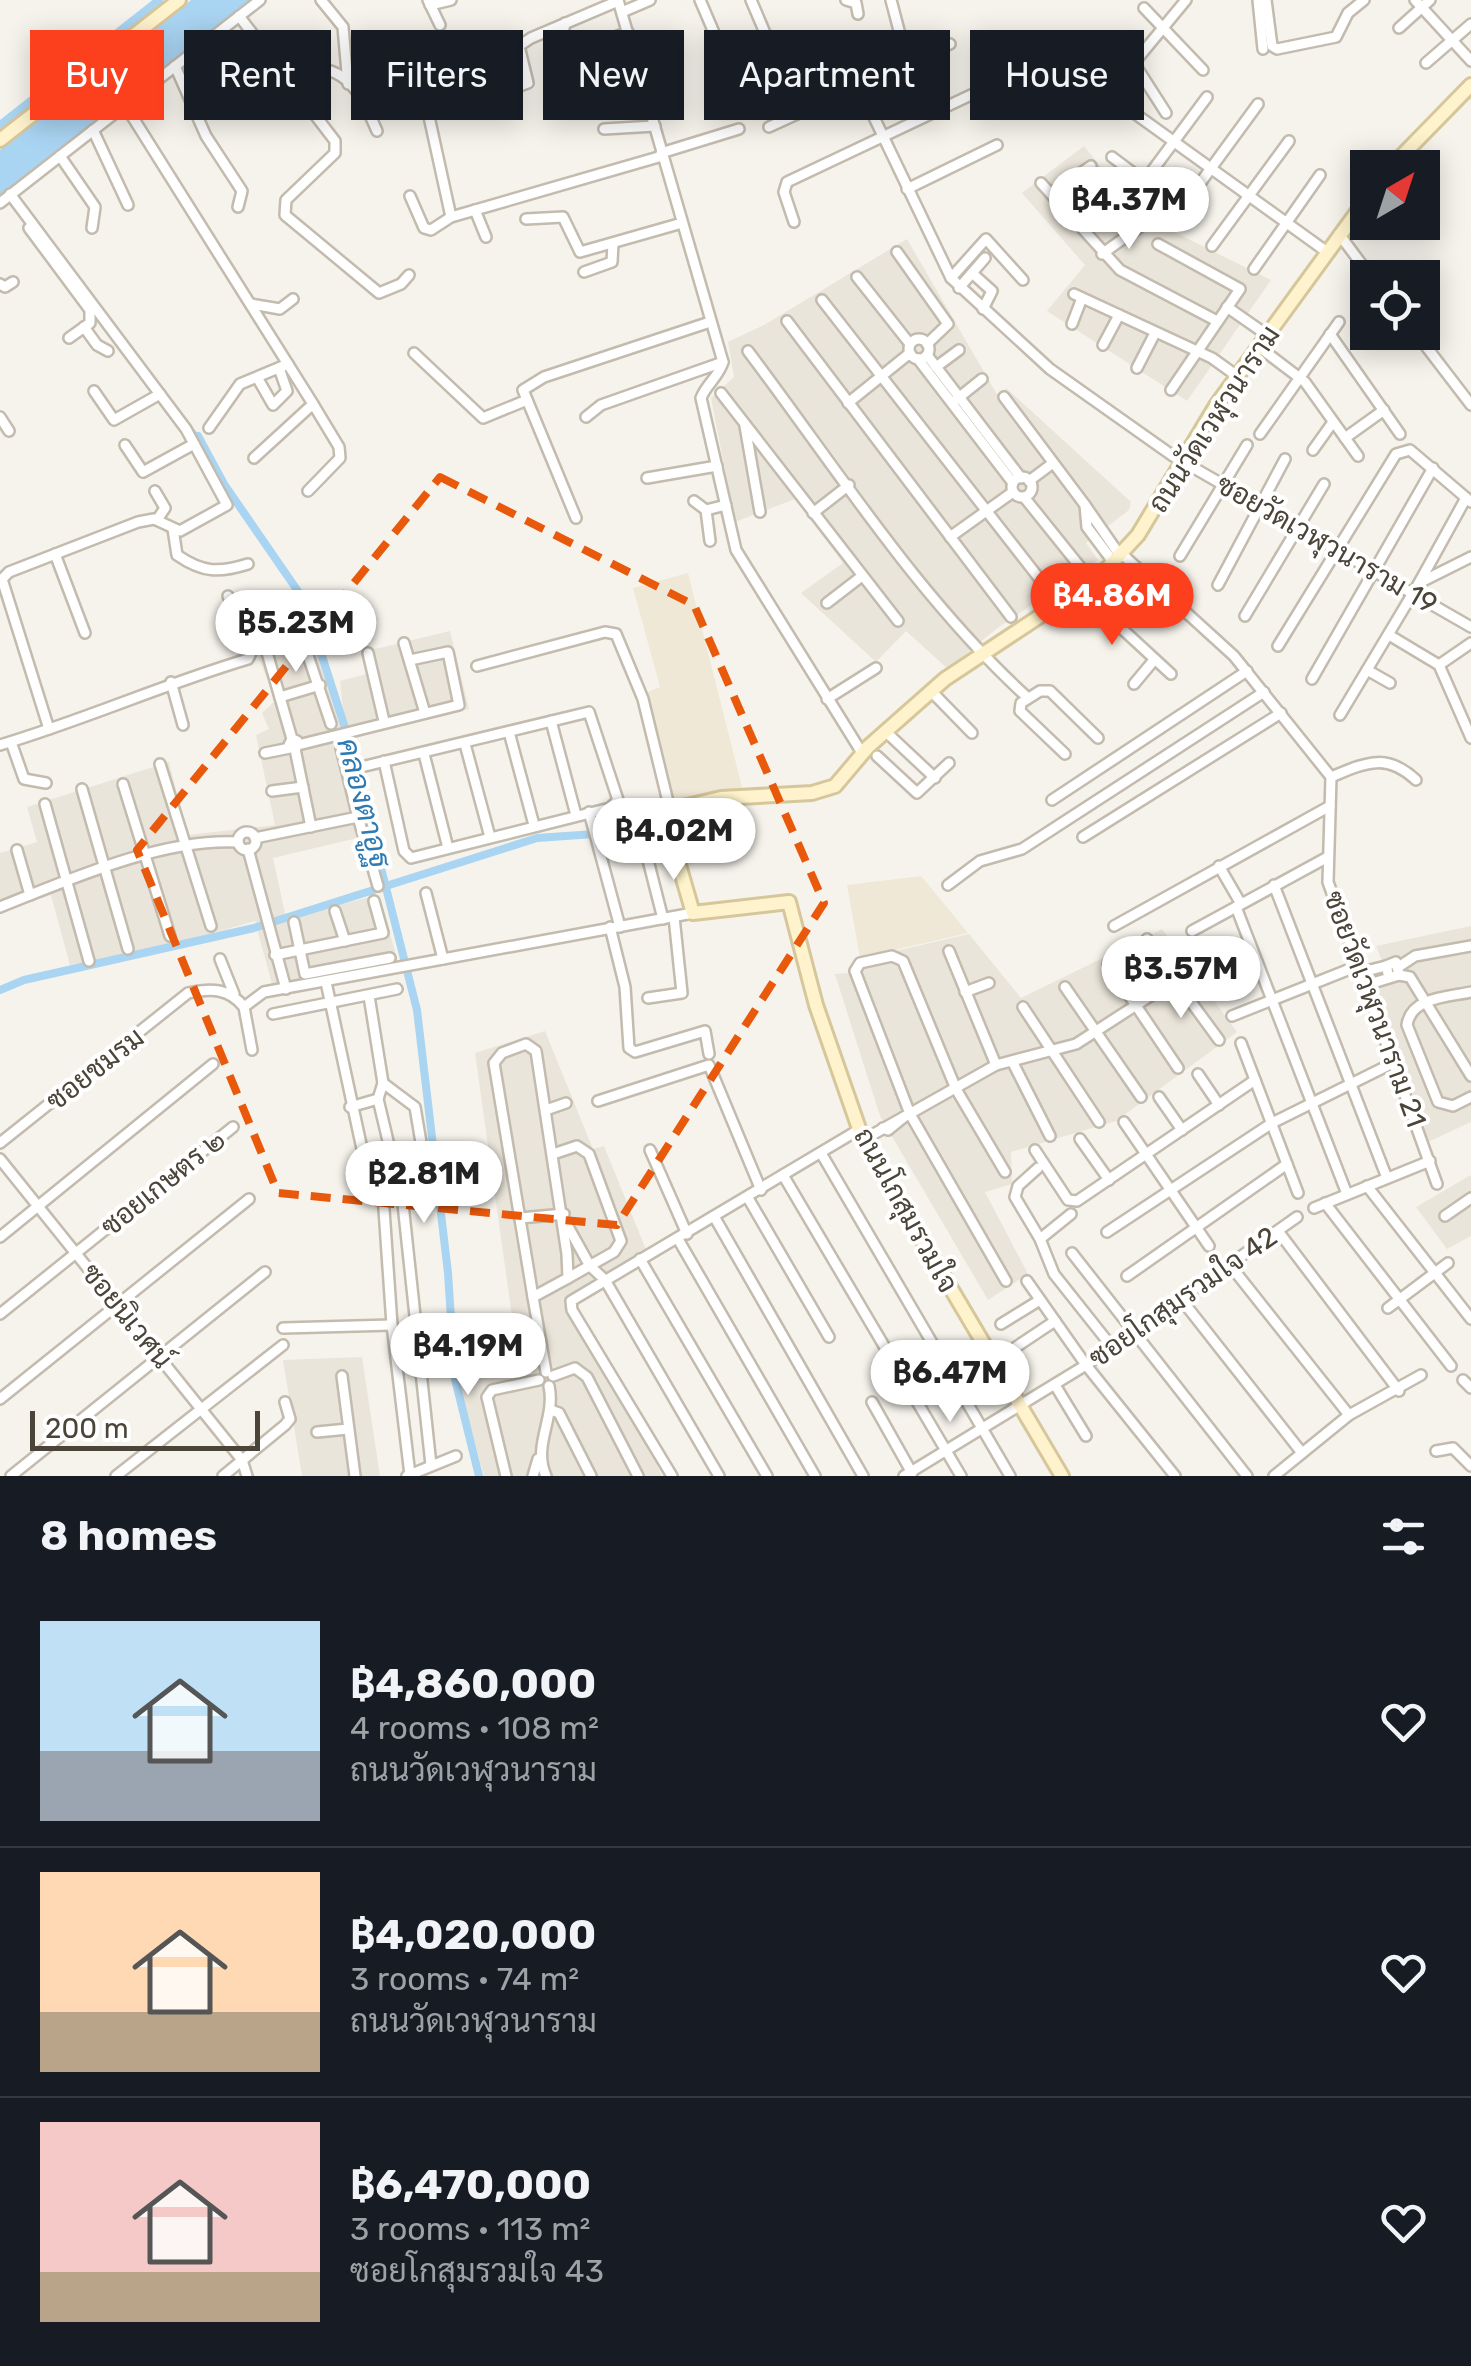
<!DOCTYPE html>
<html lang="en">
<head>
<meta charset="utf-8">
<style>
	:root { --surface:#171b24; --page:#242831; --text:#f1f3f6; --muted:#9ea1a6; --line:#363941; --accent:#fc3f1d }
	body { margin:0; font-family:Rubik,Sarabun,sans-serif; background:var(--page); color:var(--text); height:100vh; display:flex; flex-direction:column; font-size:38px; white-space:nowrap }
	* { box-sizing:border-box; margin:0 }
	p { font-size:32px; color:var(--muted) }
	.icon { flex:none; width:55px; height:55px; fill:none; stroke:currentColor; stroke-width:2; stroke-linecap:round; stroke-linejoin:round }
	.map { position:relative; height:1476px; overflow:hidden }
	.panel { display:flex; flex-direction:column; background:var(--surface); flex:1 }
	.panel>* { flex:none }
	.guide { position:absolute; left:30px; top:30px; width:1412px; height:90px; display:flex; gap:20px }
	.needle { width:65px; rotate:39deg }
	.controls { position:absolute; left:1350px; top:150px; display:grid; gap:20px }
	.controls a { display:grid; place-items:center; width:90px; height:90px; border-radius:0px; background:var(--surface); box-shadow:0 5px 25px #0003; font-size:50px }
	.scale { position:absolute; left:30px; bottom:25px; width:230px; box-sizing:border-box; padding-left:10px; border:5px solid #4b4439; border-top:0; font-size:28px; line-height:35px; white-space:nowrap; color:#4b4439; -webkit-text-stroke:8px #fff; paint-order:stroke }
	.price { position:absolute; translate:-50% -85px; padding:0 22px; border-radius:35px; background:#fff; color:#222; font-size:32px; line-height:65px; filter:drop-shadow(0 2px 5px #0008) }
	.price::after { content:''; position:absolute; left:50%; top:60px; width:30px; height:22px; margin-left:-15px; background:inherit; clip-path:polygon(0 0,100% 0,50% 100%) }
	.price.active { background:var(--accent); color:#fff }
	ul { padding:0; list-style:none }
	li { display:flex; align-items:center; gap:30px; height:250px; padding:0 40px }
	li+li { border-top:2px solid var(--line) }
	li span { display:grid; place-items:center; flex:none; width:280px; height:200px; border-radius:0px; color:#555 }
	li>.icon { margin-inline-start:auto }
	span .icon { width:120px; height:120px; fill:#fffc; stroke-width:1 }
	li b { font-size:42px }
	h2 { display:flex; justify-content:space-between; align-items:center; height:120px; padding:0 40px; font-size:42px }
	.pill { padding:0 35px; border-radius:0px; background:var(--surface); box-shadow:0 5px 25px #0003; font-size:35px; line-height:90px }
	.pill.active { background:var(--accent); color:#fff }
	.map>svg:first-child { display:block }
</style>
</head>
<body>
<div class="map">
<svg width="1471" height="1476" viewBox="0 0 1471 1476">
	<rect width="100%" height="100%" fill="#f6f3ec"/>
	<!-- residential -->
	<g fill="#eae5da">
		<polygon points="1084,146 1138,214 1271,280 1187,401 1047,311 1085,265 1022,193"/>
		<polygon points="907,239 998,396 1006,388 1131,502 1129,510 1086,543 1098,560 996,629 948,669 906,631 876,662 801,593 843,563 795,499 735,522 711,398 734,377 728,342 764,325"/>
		<polygon points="301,605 317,639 339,720 344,718 340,681 367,674 363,652 450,631 469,709 343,737 366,836 273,858 286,918 379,895 398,962 273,988 255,921 154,950 70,965 50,892 0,907 0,853 37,842 27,807 169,762 187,835 275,825 256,735 269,729 262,713 276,700 256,652 283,638 277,620"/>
		<polygon points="1471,926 1471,1122 1428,1142 1364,966 1382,961 1376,946"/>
		<polygon points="1162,929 1237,1032 1116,1121 1011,1152 1012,1184 985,1192 1028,1274 988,1300 880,1116 835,974 848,973 853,962 861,959 969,934 1021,998"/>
		<polygon points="545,1031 593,1149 604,1146 647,1252 564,1302 645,1437 662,1476 484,1476 458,1381 517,1352 475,1053"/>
		<polygon points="1471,1175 1471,1236 1447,1249 1416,1207"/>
		<polygon points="362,1357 380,1476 302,1476 283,1360"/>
	</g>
	<!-- education -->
	<g fill="#efe8d6">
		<polygon points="688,573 742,787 673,803 646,693 660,687 633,588"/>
		<polygon points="921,876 968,933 860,958 847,885"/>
	</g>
	<!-- water -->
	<g fill="#a9d4f2">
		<polygon points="191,0 254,0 0,199 0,150"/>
		<polygon points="403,32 413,39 423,78 397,85 369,57"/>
	</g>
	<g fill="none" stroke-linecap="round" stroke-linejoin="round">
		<!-- stream -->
		<polyline stroke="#a9d4f2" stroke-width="2.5" points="83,284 198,436"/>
		<!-- canal -->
		<g stroke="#a9d4f2" stroke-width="8">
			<polyline points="0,125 159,0"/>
			<polyline points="198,436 224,484 304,600 347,734 417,1010 448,1273 455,1379 479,1476"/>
			<polyline points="0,990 24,980 254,928 537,838 623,832"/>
		</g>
		<!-- street casing -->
		<g stroke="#c2bbae" stroke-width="14">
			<g id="street">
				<polyline points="321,0 343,27 348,84"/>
				<polyline points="428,0 440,25"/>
				<path d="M618,0L723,362C718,378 707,383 701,398L736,550L862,753"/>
				<polyline points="700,0 739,91"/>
				<polyline points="751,0 768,40"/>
				<polyline points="846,0 856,3 858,14"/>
				<polyline points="891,0 901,38"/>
				<polyline points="1258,0 1263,49"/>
				<polyline points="1266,0 1272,46 1277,49 1336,37 1348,13 1364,0"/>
				<polyline points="1415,0 1471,61"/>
				<polyline points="430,5 451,0"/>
				<polyline points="1144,8 1203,70"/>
				<polyline points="622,12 650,0"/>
				<polyline points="239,16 335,141 335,153 286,200 285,215 379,293 401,284 409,275"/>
				<path d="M565,23C562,36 563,48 573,58L585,56"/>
				<polyline points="1399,28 1430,0"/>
				<polyline points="1110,45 1134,63 1166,113"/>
				<polyline points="607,58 607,40 628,32"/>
				<path d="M274,62C340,69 350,68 377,131"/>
				<polyline points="1134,63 1186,0"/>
				<polyline points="1426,63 1471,24"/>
				<polyline points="175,66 206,136 242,191 238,207"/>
				<polyline points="859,86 951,278 1050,369 1173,456 1471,627"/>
				<polyline points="486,98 528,83 519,46 531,38 618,1"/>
				<polyline points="125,105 313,404 254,458"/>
				<polyline points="589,110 581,79 635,57"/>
				<polyline points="1130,110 1327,252"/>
				<polyline points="428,112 451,217"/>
				<polyline points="769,127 950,44"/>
				<polyline points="604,129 655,126"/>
				<polyline points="93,130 128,205"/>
				<polyline points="661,153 739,129"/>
				<polyline points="60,156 95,207 92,228"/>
				<polyline points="1112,157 1144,181"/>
				<polyline points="1041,183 1120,270 1217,321"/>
				<polyline points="907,189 997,145"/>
				<polyline points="10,194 186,429 227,505 180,531 154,519 138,522 9,572 2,579 49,729"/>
				<polyline points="1051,194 1091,166"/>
				<polyline points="410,196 424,228 431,230 451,217 662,156"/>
				<polyline points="1132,198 1207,97"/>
				<polyline points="0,203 260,0"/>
				<polyline points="475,210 486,237"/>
				<polyline points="526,219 563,217 580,252 682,223"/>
				<polyline points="794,222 784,192 787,182 973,94"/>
				<polyline points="1075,223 1117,193"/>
				<polyline points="1171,223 1258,104"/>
				<polyline points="29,228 90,310 90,323 69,338"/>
				<polyline points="1339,234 1372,278"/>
				<polyline points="1158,244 1240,289 1171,390"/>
				<polyline points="1212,246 1289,141"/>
				<polyline points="897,252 948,324 927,344"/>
				<polyline points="1102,254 1145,223"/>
				<polyline points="1254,269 1320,175"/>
				<polyline points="584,272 612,262 613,243"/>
				<polyline points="972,273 992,291 983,309"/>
				<polyline points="857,277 910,344"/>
				<polyline points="951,278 986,239 1023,280"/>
				<polyline points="0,284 5,287 13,282"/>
				<polyline points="959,288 985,258"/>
				<polyline points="1074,294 1212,358 1237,376"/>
				<polyline points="822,300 1049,591"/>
				<polyline points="251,304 280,309 293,299"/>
				<polyline points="1227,307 1267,335"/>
				<polyline points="787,321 1011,617"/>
				<polyline points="1072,324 1082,298"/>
				<polyline points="84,327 97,345 108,351"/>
				<polyline points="1415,332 1471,405"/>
				<polyline points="1330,334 1400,434"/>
				<circle cx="919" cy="349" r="10"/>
				<polyline points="1103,345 1119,315"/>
				<polyline points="1259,347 1305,382 1358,456"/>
				<path d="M748,351C837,469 919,599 1028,698"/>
				<polyline points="414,353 483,418 527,400"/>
				<polyline points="927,355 1021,478"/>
				<polyline points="918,359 1013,483"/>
				<polyline points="936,367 959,350"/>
				<polyline points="1137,368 1155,333"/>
				<polyline points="258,379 273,405 287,391 279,368"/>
				<polyline points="94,391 114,420 160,394"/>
				<polyline points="721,393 898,621"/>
				<polyline points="1004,397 1085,505"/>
				<polyline points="957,399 982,379"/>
				<polyline points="848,403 910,353"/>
				<polyline points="0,417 9,431"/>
				<polyline points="586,417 601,405 723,362"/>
				<polyline points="745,426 760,512"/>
				<polyline points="209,428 240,384 288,364"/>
				<polyline points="1260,434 1339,322"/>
				<polyline points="1345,438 1384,410"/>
				<polyline points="125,445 143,472 194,444"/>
				<polyline points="1313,450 1333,422"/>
				<circle cx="1022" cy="487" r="10"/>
				<polyline points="647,478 717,466"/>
				<polyline points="1029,481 1053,463"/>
				<polyline points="155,491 165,508 157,520"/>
				<polyline points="308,491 340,458 339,447 313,404"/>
				<polyline points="1024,497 1081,568"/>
				<polyline points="694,501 706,510 726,505"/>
				<polyline points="706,510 710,541"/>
				<polyline points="813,513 849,485"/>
				<polyline points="576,518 523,390 544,377 710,322"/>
				<path d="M173,529L177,555C203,573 219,573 248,564"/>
				<polyline points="950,537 1013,492"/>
				<polyline points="55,554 85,633"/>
				<polyline points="1123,555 1234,656 1331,777 1328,882 1437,1184"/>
				<polyline points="1180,556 1247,445"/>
				<polyline points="1114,563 1087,527 1085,505 1121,557"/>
				<polyline points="1419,583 1466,498"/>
				<polyline points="1218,585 1285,459"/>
				<polyline points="1081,591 1171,674"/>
				<polyline points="228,596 246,634"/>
				<polyline points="827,603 862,576"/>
				<polyline points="294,614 331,724"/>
				<polyline points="1245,616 1324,484"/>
				<polyline points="1389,635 1439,665 1471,738"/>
				<polyline points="404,643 425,713"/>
				<polyline points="1278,646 1396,454 1410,450 1471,502"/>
				<polyline points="266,649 292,739 289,745 296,748 297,741 292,739"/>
				<polyline points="368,653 384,721"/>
				<polyline points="1439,665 1471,643"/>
				<polyline points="477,666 605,632 616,634 643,699 670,810"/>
				<polyline points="1367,670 1390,683"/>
				<polyline points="1312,679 1433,468"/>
				<polyline points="171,682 183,725"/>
				<polyline points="1134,684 1154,660"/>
				<polyline points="931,691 972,733"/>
				<polyline points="280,697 320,685"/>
				<polyline points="827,699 876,668"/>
				<polyline points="1340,715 1419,583 1471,557"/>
				<polyline points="551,721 576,815"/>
				<polyline points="885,731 935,778"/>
				<polyline points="509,732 534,825"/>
				<polyline points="11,742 24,779 46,783"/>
				<polyline points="465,744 490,837"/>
				<path d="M0,745C84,720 164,684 248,659L252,651L246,634L299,604"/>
				<polyline points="298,745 459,705 448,652 410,660"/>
				<polyline points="295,749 311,827"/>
				<polyline points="265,753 290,748"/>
				<polyline points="424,754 448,848"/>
				<polyline points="1065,754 1020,711 1021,703 1040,691 1050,691 1098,738"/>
				<polyline points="877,756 917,793 949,763"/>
				<polyline points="160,764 211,926"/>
				<polyline points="361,767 589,712 618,800 610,808 411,858 404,851 384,761"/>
				<path d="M1331,777C1365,763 1386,752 1416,780"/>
				<polyline points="123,784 170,936"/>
				<polyline points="82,789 128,949"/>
				<polyline points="272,791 303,787"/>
				<polyline points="1052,800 1247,671"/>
				<polyline points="45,804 89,961"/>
				<polyline points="589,812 620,927"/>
				<polyline points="358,817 378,886"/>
				<circle cx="247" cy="841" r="9"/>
				<polyline points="1083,837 1281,713"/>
				<polyline points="255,838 358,817 341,748"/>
				<polyline points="248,849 286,989"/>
				<polyline points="17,850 30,895"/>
				<polyline points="647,856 663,919"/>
				<polyline points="1219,866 1241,904"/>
				<polyline points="948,885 980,861 1022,849 1264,692"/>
				<polyline points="1274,885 1387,1178"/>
				<polyline points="426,893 443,959"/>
				<path d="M0,907C71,879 162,838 238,842"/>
				<polyline points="1236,907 1347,1194"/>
				<polyline points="335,911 345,941"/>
				<polyline points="294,922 305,974 390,958"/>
				<polyline points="1114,926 1330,806"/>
				<polyline points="610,927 625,987 629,1048 635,1052 705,1031 709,1054"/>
				<polyline points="1192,931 1326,858"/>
				<polyline points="949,951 996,1065"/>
				<polyline points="275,955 383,933 374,901"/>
				<polyline points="220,959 234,994"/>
				<polyline points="1108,964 1178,1068"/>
				<polyline points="1400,966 1415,956 1471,946"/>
				<polyline points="1358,973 1386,966"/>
				<polyline points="1399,975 1410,977 1471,1076"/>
				<polyline points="1175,980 1219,1040"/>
				<polyline points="1211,980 1257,962"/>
				<polyline points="326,982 367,1172 383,1195 392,1325 410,1475"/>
				<polyline points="1363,986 1399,975 1396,962 1386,966 1389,977"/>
				<polyline points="1065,987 1141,1097"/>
				<polyline points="965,992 989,983"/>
				<path d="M1471,992C1448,997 1411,997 1407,1025L1438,1102L1453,1106L1471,1097"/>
				<polyline points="369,996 383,1083 378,1099 403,1204 431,1465"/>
				<polyline points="648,998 682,993 674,917"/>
				<polyline points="244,1007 252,1050"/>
				<polyline points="1023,1007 1099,1122"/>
				<polyline points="273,1014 397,989"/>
				<polyline points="1232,1016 1355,967"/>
				<polyline points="1241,1043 1298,1193"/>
				<polygon points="526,1044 536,1051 567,1254 568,1278 533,1297 494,1063 502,1053"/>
				<polyline points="1012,1061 1050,1136"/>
				<polyline points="1198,1074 1219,1105"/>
				<polyline points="383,1083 415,1107 425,1166 423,1185 400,1192"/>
				<polyline points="1159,1097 1182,1130"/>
				<polyline points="598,1101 709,1065 761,1190"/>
				<polyline points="350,1107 378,1099"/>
				<polyline points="546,1110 566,1103"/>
				<polyline points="1124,1122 1209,1246"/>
				<polyline points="883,1128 888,1130 904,1117"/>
				<polyline points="1080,1139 1109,1180"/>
				<polyline points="863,1140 996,1065 1076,1044 1175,980 1147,939"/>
				<path d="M0,1143L188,993C211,988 229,988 244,1007L264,992L693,913"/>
				<polyline points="650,1150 687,1234"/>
				<polyline points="1035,1150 1068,1200 1077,1201 1255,1080"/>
				<polyline points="821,1153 1010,1476"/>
				<polyline points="553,1154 577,1146 589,1154 621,1241 614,1252 568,1278"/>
				<polyline points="0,1159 242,1460 247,1476"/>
				<polyline points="1038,1168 1018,1186 1015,1197 1040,1239 1054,1274 1112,1347"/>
				<polyline points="1005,1172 956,1089 903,961 892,956 860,963 855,971 910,1114 1006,1281"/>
				<polyline points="783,1175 961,1476"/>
				<polyline points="1367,1186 1471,1319"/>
				<polyline points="748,1198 829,1337"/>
				<polyline points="1325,1203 1451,1366"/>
				<polyline points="1314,1208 1430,1161"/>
				<polyline points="1445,1216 1471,1198"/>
				<polyline points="520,1218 564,1214"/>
				<polyline points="715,1218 863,1476"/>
				<polyline points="566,1223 590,1266 605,1280 719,1476"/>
				<polyline points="1278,1231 1399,1391"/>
				<polyline points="1107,1232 1272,1123 1393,1063"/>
				<polyline points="0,1237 213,1064"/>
				<polyline points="678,1239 815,1476"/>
				<polyline points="1040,1239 1071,1214"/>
				<polyline points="1072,1253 1247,1476"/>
				<polyline points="640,1259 767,1476"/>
				<polyline points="1230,1265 1349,1415"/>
				<polyline points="1127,1276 1287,1164"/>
				<polyline points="1027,1281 1086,1365 1175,1476"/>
				<polyline points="533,1297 546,1372"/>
				<polyline points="1181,1299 1302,1453"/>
				<polyline points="1388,1308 1448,1263"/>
				<polyline points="0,1314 233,1127"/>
				<polyline points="1001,1324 1040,1300"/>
				<polyline points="283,1328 392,1325"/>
				<polyline points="1016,1347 1055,1321"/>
				<polyline points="342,1376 355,1476"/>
				<polyline points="553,1376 575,1368 587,1377 638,1476"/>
				<polyline points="1463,1380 1471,1388"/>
				<polyline points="1055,1385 1086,1436"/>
				<polyline points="0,1399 249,1199"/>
				<polyline points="872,1402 912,1473"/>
				<polyline points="551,1410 559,1413 591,1476"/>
				<polyline points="317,1432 348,1429"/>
				<polyline points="1436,1451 1453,1448 1471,1466"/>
				<polyline points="11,1476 265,1272"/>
				<polyline points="116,1476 283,1345"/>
				<polyline points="223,1476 285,1425 290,1419 285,1402"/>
				<polyline points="407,1476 456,1456"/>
				<polyline points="506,1476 487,1397 492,1390 539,1380"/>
				<polyline points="533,1476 538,1459"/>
				<path d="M546,1476C532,1445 556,1418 549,1386"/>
				<polyline points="672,1476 572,1310 571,1301 860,1129"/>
				<polyline points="904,1476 1086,1365 1297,1217"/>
				<polyline points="1274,1476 1349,1415 1421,1375"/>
			</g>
		</g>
		<!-- secondary casing -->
		<g stroke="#d6c79b" stroke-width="18">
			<g id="secondary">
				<polyline points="0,140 179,0"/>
				<polyline points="1390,168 1471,85"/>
				<polyline points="1062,1476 863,1140 816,1005 789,902 693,913 670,834 670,810 721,798 812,793 835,786 868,747 945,679 1099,577 1138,535 1217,404 1368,197"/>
			</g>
		</g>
		<!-- street -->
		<use href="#street" stroke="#fff" stroke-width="9"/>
		<!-- secondary -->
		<use href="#secondary" stroke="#fff3cd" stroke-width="12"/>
	</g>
	<!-- marked area -->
	<path fill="none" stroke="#e8590c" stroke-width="8" stroke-dasharray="20 12" stroke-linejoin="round" d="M440,477L694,605L824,903L617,1225L278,1193L137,850Z"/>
	<g text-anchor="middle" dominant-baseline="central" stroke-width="8" stroke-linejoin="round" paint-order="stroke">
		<!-- street labels -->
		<g font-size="28" fill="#4b4439" stroke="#fff">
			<text transform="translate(1214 419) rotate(-57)">ถนนวัดเวฬุวนาราม</text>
			<text transform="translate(1327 544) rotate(30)">ซอยวัดเวฬุวนาราม 19</text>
			<text transform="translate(1375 1009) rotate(70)">ซอยวัดเวฬุวนาราม 21</text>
			<text transform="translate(95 1069) rotate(-38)">ซอยชมรม</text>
			<text transform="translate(163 1183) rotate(-39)">ซอยเกษตร ๒</text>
			<text transform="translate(906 1210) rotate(61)">ถนนโกสุมรวมใจ</text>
			<text transform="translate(1183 1297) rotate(-35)">ซอยโกสุมรวมใจ 42</text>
			<text transform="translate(127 1316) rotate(51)">ซอยนิเวศน์</text>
		</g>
		<!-- water labels -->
		<g font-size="30" font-style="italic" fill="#2e7ab2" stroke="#fff">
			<text transform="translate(364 803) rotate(75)">คลองตาอูฐ</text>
		</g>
	</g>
</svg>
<div class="controls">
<a><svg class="needle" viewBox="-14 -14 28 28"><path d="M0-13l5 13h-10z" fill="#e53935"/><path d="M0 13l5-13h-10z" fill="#9ea1a6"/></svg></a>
<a><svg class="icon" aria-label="locate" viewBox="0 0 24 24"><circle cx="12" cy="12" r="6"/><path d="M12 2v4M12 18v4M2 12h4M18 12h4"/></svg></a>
</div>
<div class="scale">200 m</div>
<b class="price" style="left:1129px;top:252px">฿4.37M</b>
<b class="price active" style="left:1112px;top:648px">฿4.86M</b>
<b class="price" style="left:296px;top:675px">฿5.23M</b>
<b class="price" style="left:674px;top:883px">฿4.02M</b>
<b class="price" style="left:1181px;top:1021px">฿3.57M</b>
<b class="price" style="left:424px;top:1226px">฿2.81M</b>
<b class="price" style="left:468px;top:1398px">฿4.19M</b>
<b class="price" style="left:950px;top:1425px">฿6.47M</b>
<div class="guide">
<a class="pill active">Buy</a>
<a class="pill">Rent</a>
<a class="pill">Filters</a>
<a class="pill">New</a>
<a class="pill">Apartment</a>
<a class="pill">House</a>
</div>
</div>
<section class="panel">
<h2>8 homes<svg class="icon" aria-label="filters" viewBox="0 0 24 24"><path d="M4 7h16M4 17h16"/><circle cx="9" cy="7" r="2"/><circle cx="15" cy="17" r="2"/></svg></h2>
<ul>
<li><span style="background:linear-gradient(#bfe0f5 65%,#9aa5b1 0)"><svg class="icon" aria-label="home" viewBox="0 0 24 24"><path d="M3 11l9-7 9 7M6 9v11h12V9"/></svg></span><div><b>฿4,860,000</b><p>4 rooms · 108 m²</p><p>ถนนวัดเวฬุวนาราม</p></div><svg class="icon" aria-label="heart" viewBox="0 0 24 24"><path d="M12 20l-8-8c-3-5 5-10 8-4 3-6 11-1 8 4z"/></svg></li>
<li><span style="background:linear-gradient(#ffd9b3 70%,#b9a48a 0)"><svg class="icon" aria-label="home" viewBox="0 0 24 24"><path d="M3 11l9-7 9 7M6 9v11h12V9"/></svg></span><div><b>฿4,020,000</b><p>3 rooms · 74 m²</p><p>ถนนวัดเวฬุวนาราม</p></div><svg class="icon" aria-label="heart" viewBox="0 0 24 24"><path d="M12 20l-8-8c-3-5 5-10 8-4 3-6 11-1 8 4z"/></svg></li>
<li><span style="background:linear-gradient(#f6c9c9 75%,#b9a48a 0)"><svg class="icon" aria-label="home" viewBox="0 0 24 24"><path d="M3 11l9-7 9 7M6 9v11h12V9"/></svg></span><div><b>฿6,470,000</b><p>3 rooms · 113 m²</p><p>ซอยโกสุมรวมใจ 43</p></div><svg class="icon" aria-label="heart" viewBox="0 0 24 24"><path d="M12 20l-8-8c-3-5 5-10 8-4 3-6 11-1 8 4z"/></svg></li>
</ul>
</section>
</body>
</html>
